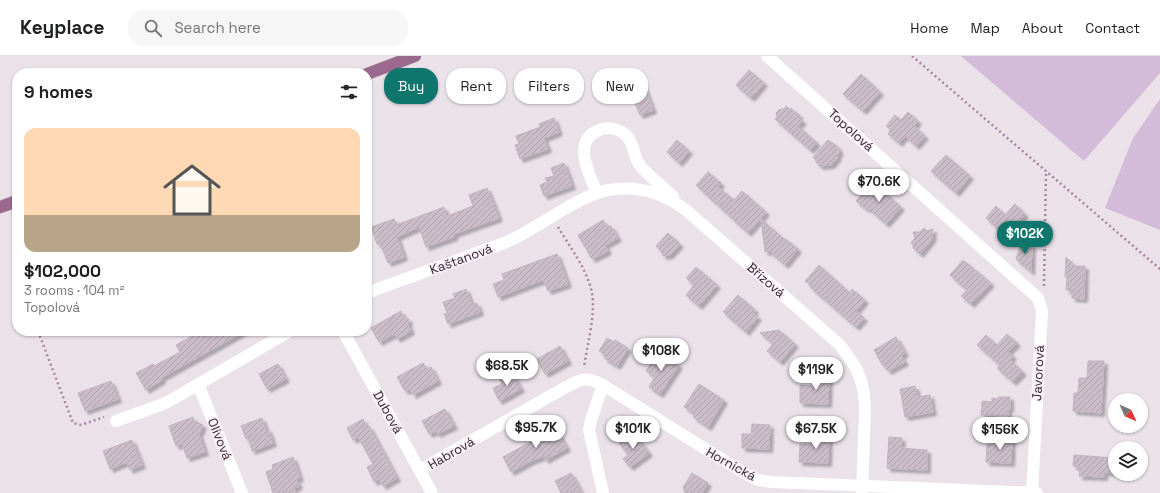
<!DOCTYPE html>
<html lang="en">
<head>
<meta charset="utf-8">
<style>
	:root { --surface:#fff; --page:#f6f6f6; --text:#202124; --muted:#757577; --line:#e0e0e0; --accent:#0f766e }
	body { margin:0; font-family:"Space Grotesk",sans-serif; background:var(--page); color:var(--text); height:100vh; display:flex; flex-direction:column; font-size:15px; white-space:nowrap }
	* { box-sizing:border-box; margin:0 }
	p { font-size:13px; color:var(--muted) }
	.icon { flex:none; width:22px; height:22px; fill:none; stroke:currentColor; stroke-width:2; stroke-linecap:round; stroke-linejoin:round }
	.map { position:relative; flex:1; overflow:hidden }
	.drawer { position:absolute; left:12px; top:12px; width:360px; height:268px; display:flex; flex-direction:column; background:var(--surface); border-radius:16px; box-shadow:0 1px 3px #0004 }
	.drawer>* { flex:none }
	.banner { position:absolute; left:384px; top:12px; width:380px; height:36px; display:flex; gap:8px }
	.needle { width:26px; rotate:135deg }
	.tools { position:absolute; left:1108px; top:337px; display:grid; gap:8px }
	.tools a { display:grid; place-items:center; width:40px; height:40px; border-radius:50%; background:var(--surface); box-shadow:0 1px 3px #0004; font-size:20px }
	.price { position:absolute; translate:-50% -34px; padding:0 9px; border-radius:14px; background:#fff; color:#222; font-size:13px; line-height:26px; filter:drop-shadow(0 1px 2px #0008) }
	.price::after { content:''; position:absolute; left:50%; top:24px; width:12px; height:9px; margin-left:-6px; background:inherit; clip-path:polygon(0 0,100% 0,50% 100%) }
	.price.active { background:var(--accent); color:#fff }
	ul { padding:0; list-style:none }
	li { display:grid; align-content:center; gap:8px; height:212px; padding:0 12px }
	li+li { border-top:1px solid var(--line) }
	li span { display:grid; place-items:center; height:124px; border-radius:12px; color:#555 }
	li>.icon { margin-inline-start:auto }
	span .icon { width:72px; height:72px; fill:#fffc; stroke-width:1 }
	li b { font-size:17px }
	h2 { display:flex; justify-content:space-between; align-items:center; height:48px; padding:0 12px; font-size:17px }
	.pill { padding:0 14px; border-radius:16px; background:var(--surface); box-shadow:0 1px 3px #0004; font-size:14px; line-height:36px }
	.pill.active { background:var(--accent); color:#fff }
	header { display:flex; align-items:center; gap:24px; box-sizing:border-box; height:56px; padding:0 20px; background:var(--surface); border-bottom:1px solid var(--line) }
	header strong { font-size:19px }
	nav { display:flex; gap:22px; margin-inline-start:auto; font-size:14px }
	.search { width:280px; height:36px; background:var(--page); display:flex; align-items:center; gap:10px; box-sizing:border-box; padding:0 14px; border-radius:16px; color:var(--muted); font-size:15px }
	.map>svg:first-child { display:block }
</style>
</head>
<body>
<header>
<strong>Keyplace</strong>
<div class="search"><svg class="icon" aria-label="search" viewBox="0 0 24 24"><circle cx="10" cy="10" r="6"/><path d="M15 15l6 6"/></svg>Search here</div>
<nav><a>Home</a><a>Map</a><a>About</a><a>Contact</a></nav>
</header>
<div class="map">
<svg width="1160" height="437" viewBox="0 0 1160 437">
	<defs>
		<pattern id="building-hatch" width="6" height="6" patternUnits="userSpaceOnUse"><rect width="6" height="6" fill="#cabdc8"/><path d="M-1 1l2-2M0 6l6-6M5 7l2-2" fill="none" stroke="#aea2ac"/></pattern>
		<filter id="shadow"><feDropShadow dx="3.5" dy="3.5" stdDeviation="1" flood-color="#0004"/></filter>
	</defs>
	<rect width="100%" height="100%" fill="#eae1e9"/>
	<!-- green -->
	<g fill="#d3bbd9">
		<polygon points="961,0 1160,0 1160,17 1084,105"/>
		<polygon points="1160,43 1160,174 1105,152 1133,82"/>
	</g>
	<!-- building -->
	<g fill="url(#building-hatch)" stroke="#c3b4c1" filter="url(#shadow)">
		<polygon points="749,14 764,27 751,42 736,29"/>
		<polygon points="861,18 880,36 863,55 843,38"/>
		<polygon points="644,30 653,54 640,59 630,36"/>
		<polygon points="786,50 790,54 791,52 800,60 798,62 803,65 798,70 817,87 810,94 775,63 777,61 776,57 780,53 784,53"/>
		<polygon points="908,56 918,65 914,70 925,80 916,90 905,80 899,87 888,78 891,74 886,70 895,59 901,64"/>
		<polygon points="554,62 559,76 544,82 548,93 520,103 515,89 519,88 516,80 540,71 539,68"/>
		<polygon points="677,84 689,95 679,107 667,96"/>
		<polygon points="828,84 837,90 838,93 840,95 837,100 838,101 831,109 820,110 816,106 816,104 813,101"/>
		<polygon points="946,99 970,120 956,137 931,115"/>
		<polygon points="564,107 572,130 544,140 540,129 547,126 545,122 554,120 551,112"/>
		<polygon points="708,116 721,127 718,131 734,144 742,135 766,156 748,177 696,129"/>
		<polygon points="875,125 883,132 883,135 901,151 886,168 869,153 865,152 856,145"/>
		<polygon points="487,132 499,162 454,178 454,181 426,191 419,171 397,181 404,201 388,207 380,187 377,188 371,171 394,163 396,169 444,151 447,160 473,150 469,139"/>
		<polygon points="1015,148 1025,158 1006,180 986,162 996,150 1005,159"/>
		<polygon points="761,163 785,184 786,183 798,193 785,209 769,195 765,196"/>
		<polygon points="603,164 607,171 611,170 618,182 605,189 608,195 592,203 578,179"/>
		<polygon points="924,172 927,175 933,173 932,183 920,198 913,192 913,189 911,187 915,182 913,176 920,176"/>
		<polygon points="668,177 680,188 670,199 663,200 662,196 656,190"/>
		<polygon points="1022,184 1032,189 1031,216 1016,203"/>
		<polygon points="557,198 568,228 548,235 543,224 498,241 493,228 504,224 502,218"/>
		<polygon points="1066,201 1075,210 1085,210 1084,243 1072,242 1072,234 1066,234 1067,221 1065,221"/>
		<polygon points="963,204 991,227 971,248 961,240 967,234 950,219"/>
		<polygon points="819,209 850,237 852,233 865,244 856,255 864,262 856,271 811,232 812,230 805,225"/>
		<polygon points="696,211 717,229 699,250 686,239 694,229 686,222"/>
		<polygon points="466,233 472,249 477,247 480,256 448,268 444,258 447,257 443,246 455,242 453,238"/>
		<polygon points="738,239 755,254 753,257 758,261 746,276 723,256"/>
		<polygon points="401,255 404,262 409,263 408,268 411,275 397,283 394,278 379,286 371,272"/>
		<polygon points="779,274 795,288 780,306 767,295 773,288 760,277"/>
		<polygon points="201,275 245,275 161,322 162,324 146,334 136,317 153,308 154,310 180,296 176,289"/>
		<polygon points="1007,278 1017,287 1008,296 1013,300 1010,304 1023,316 1013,326 997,312 1000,309 977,289 986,279 997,289"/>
		<polygon points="896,281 905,297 901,300 905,306 888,315 884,309 883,310 874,294"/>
		<polygon points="607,282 614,286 615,284 628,292 617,310 604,302 606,299 599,295"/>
		<polygon points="560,290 568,305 545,318 537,303"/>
		<polygon points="658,296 679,309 660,338 649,331 655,321 646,315"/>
		<polygon points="1088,305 1104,305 1101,357 1073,355 1074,337 1078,337 1079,322 1087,322"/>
		<polygon points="423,307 427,313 431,311 438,325 413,339 410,333 405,335 397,321"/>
		<polygon points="278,308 286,323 267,333 259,318"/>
		<polygon points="512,316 521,333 499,345 493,332 502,328 499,323"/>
		<polygon points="813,319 826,319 829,323 828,348 800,347 800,329 812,330"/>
		<polygon points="111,325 118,343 85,355 78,337"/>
		<polygon points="699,328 724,344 708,371 693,361 695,358 684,351"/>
		<polygon points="915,330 918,341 930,339 933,356 905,361 900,333"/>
		<polygon points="998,341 1010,341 1010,353 1008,353 1008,360 981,359 982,345 992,346 992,342 998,343"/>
		<polygon points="445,353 454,370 437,378 436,375 429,378 422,365"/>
		<polygon points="193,361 194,365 203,369 199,378 205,396 187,402 182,388 176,390 169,370"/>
		<polygon points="262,362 266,374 268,373 273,387 252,395 248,382 246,383 241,370"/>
		<polygon points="363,363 367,371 369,370 397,422 383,430 379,423 374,426 367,411 373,408 358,381 353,384 347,372"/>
		<polygon points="752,368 770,369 769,393 742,392 742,378 751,378"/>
		<polygon points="546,371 548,376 556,372 567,392 545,404 544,400 531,405 511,416 503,401 534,384 531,379"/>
		<polygon points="633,376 649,397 630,411 623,403 628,399 619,387"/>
		<polygon points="813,378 826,378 829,381 828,407 799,406 800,388 812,388"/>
		<polygon points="889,381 902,382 901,392 927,394 927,414 887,412"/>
		<polygon points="994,382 1012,383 1011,407 986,406 987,388 993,388"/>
		<polygon points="132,384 142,409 130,414 127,406 110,413 103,395"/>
		<polygon points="1074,399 1115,402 1115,417 1104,416 1104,421 1079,420 1080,411 1073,410"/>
		<polygon points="293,401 300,422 296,423 299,430 294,432 296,437 273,437 266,416 273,413 272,409"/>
		<polygon points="571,417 582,437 561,437 555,425"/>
		<polygon points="692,417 708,427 702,437 685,437 683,431"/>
	</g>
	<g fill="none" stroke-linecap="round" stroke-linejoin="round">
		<!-- major casing -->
		<g stroke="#c3bdc2" stroke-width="13">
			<g id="major">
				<polyline points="367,18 415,0"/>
				<polyline points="0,151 17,145"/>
			</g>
		</g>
		<!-- path -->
		<g stroke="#aa84a2" stroke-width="2.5" stroke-dasharray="2 3" stroke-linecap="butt">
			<polyline points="912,0 1160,213"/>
			<path d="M558,171C570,191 587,213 592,237C596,257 587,290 584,311"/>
			<polyline points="1044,230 1046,117"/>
			<polyline points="38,275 73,367 81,369 104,361"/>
		</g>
		<!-- minor -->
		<g stroke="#fff" stroke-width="12">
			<polyline points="767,0 1038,242 1042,255 1032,437"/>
			<path d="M597,137C589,117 570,83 602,73C609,71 618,73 625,78C634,86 633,99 639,108C645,117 664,132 673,140"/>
			<path d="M367,237C398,225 430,214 461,203C478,196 496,191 513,183C543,169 582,136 615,133C642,130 665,138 686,154L840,289L848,300L856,312L861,325L864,338L865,353L862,437"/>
			<polyline points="343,275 432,437"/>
			<polyline points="198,328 242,437"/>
			<polyline points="116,365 163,348 173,343 290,275"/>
			<path d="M420,414L566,331C582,323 586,320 603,329L744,417L758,424L772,426L1037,437"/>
			<polyline points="603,437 589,374 591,364 603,329"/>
		</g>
		<!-- major -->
		<use href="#major" stroke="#9b698d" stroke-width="12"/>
	</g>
	<g text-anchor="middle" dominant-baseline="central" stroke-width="3" stroke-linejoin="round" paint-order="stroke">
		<!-- street labels -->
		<g font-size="13" fill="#382333" stroke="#f7f1f7">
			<text transform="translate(851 74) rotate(42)">Topolová</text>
			<text transform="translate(461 203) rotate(-20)">Kaštanová</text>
			<text transform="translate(766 224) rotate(41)">Břízová</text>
			<text transform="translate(1038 317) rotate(-87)">Javorová</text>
			<text transform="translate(388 356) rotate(61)">Dubová</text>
			<text transform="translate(220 383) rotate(68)">Olivová</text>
			<text transform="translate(451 397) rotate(-30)">Habrová</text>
			<text transform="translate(731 408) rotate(29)">Hornická</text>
		</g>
	</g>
</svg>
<div class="tools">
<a><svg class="needle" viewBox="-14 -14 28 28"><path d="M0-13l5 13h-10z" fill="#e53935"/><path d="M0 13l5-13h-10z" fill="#757577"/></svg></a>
<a><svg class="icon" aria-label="layers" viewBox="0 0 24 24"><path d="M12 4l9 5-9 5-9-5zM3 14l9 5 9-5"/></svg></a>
</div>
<b class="price" style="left:879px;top:147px">$70.6K</b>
<b class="price active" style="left:1025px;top:199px">$102K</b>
<b class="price" style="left:661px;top:316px">$108K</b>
<b class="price" style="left:507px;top:331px">$68.5K</b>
<b class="price" style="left:816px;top:335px">$119K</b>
<b class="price" style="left:536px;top:393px">$95.7K</b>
<b class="price" style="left:633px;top:394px">$101K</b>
<b class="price" style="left:816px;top:394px">$67.5K</b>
<b class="price" style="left:1000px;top:395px">$156K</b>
<div class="banner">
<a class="pill active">Buy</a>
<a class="pill">Rent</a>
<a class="pill">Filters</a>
<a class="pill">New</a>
</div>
<section class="drawer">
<h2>9 homes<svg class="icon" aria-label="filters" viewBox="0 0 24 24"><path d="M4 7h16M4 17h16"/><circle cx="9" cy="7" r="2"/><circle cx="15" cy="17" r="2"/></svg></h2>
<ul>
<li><span style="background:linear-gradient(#ffd9b3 70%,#b9a48a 0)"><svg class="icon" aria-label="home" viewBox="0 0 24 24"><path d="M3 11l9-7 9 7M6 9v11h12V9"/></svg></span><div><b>$102,000</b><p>3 rooms · 104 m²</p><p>Topolová</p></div></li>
</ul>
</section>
</div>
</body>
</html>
